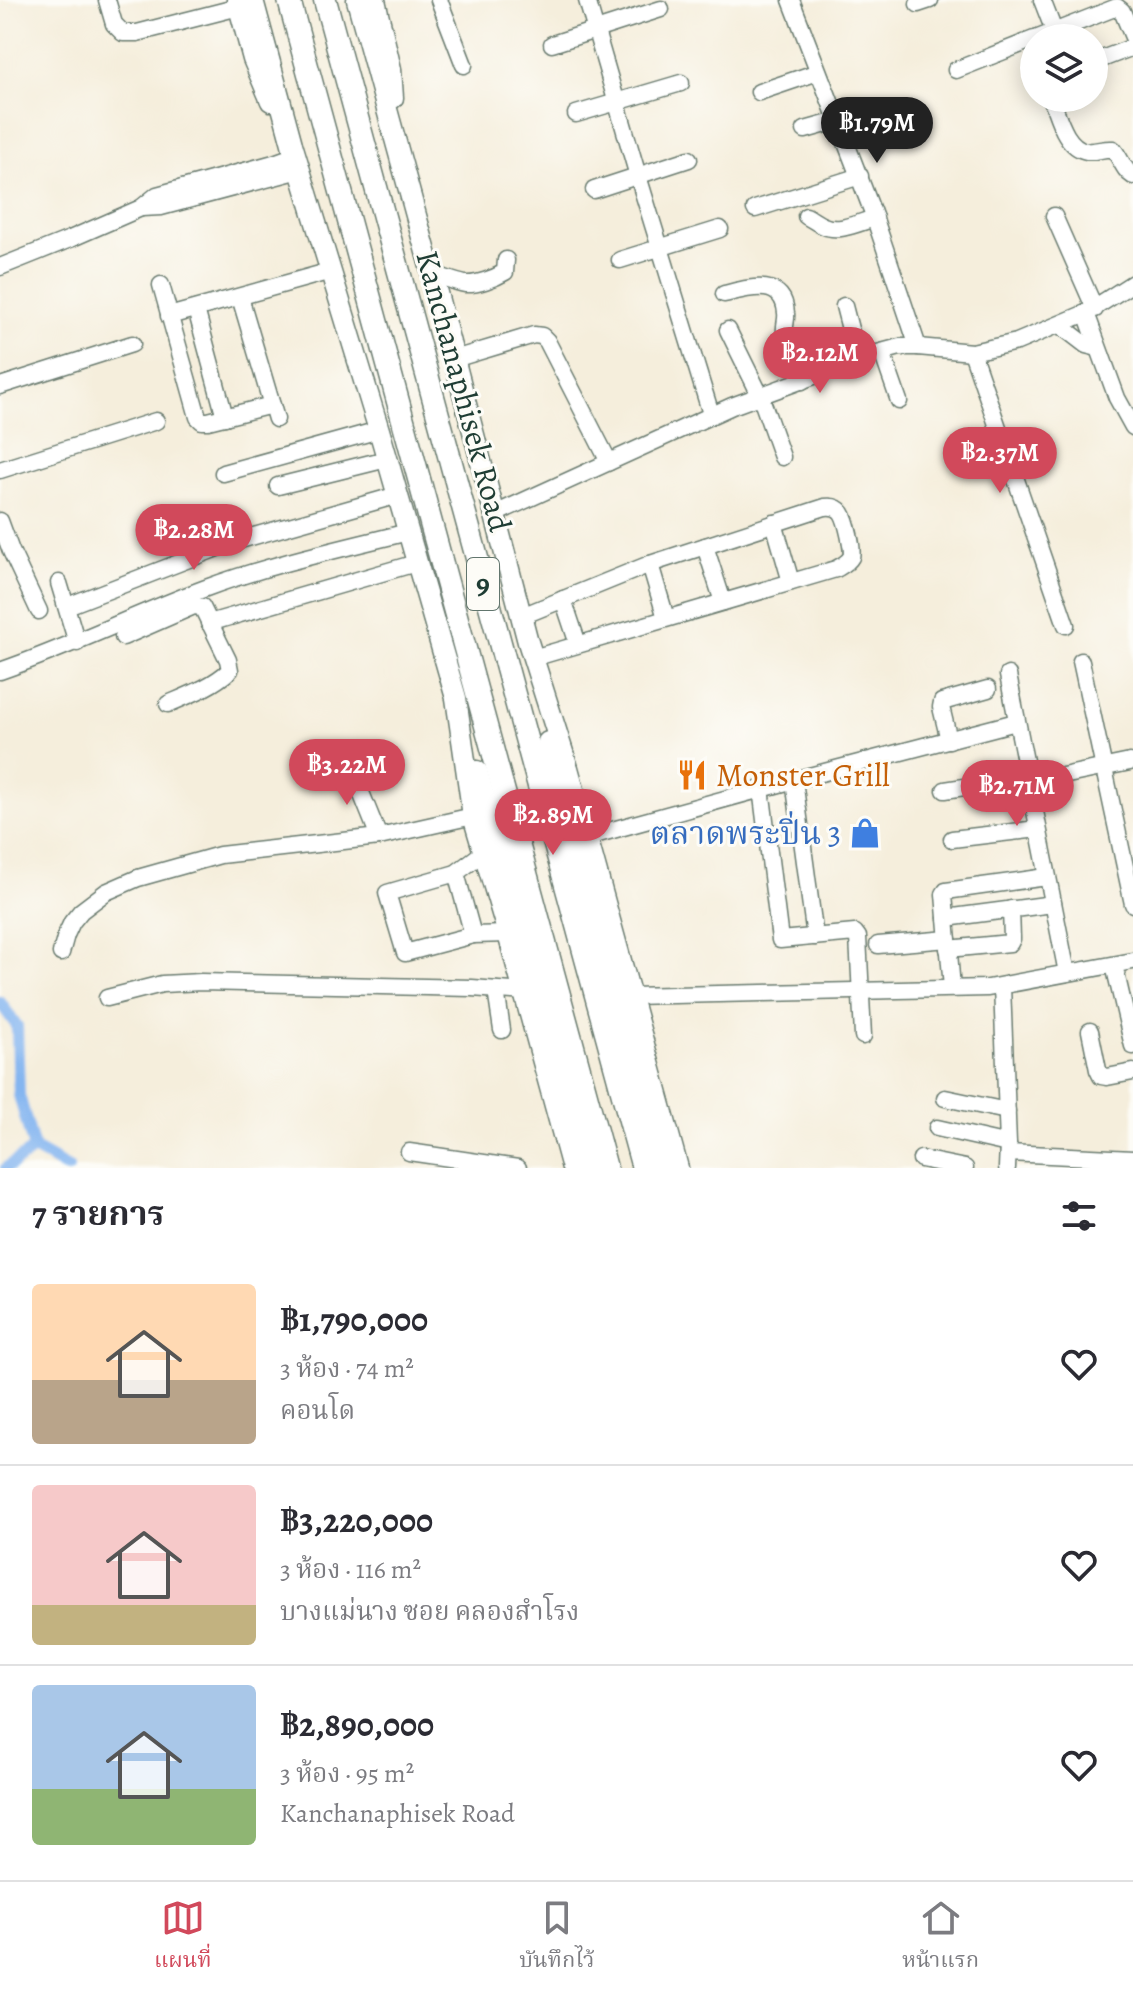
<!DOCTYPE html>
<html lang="th">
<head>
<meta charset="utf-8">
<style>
	:root { --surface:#fff; --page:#f7f7f7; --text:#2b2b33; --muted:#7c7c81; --line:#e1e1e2; --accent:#d1495b }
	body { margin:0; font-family:Alegreya,"Noto Serif Thai",serif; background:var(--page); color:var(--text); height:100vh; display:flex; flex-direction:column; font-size:30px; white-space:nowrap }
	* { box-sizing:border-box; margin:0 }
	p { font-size:26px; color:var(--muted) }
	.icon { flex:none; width:44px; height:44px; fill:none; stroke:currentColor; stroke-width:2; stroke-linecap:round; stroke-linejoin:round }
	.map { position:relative; height:1168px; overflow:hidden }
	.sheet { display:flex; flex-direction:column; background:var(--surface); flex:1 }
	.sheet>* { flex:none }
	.buttons { position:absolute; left:1020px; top:24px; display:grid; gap:16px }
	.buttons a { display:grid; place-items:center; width:88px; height:88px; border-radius:50%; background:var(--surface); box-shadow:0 4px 20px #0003; font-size:40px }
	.price { position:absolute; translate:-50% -68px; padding:0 18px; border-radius:28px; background:var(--accent); color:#fff; font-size:26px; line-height:52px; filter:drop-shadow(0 2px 4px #0008) }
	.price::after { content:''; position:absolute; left:50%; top:48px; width:24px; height:18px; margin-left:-12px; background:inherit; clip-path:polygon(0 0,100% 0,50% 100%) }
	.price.on { background:#222; color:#fff }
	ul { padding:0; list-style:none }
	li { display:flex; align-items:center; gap:24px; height:200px; padding:0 32px }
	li+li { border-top:2px solid var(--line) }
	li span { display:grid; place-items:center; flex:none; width:224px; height:160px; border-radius:8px; color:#555 }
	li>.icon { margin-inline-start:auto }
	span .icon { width:96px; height:96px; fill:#fffc; stroke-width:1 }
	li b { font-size:34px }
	h2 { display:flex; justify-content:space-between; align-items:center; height:96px; padding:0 32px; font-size:34px }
	.menu { display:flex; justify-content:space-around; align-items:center; height:112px; border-top:2px solid var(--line); background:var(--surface); font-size:22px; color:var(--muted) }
	.menu a { display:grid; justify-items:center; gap:4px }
	.menu .on { color:var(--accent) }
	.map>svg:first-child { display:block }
</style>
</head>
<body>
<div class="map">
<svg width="1133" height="1168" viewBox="0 0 1133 1168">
	<rect width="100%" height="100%" fill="#fdfcf7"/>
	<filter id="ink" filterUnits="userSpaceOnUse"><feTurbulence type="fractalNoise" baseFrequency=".0125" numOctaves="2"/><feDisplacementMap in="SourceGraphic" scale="16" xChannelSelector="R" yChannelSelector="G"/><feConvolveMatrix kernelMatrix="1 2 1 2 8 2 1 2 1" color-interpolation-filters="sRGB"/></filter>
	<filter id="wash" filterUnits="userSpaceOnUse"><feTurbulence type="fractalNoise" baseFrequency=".006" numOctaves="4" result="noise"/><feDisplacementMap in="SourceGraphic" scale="32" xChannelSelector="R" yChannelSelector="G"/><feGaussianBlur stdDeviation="1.8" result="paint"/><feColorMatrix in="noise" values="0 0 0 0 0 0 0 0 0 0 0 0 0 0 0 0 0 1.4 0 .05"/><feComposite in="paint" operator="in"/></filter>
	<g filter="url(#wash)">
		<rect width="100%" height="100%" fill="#f5eedc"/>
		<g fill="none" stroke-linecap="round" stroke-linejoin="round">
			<!-- canal -->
			<g stroke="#84b5f0" stroke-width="12">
				<polyline points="0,1002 17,1026 19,1095 34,1149 68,1168"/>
				<polyline points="6,1168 34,1149"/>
			</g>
		</g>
	</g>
	<g filter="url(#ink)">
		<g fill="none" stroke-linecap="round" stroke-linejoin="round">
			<!-- minor casing -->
			<g stroke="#6a7b6f" stroke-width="19">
				<g id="minor">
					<polyline points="107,0 114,24 123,33 137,33 239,7"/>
					<polyline points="439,0 464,65"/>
					<polyline points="587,0 638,176 711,414"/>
					<polyline points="791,0 873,213 918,347"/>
					<polyline points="1042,0 1054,31"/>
					<polyline points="918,4 930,0"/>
					<polyline points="1038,38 1117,7 1122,11 1133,37"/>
					<polyline points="552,44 661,9"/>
					<polyline points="1094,62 1133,47"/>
					<polyline points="956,70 1034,39"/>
					<polyline points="759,92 818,72"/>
					<path d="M1051,98C1058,115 1065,148 1087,151C1096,152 1104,148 1113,149C1121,158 1123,170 1133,176"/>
					<polyline points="576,114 681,83"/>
					<polyline points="805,130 837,121"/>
					<polyline points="594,190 689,159"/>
					<polyline points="141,208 161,207 300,170"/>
					<polyline points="755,209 860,176"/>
					<path d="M806,216C812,219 818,224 824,226C839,233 860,222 875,218"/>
					<polyline points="1054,216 1095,309"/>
					<polyline points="620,260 720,229"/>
					<polyline points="0,267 70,239 141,208 157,195 274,163 296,155"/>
					<path d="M432,274C443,277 455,282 465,284C477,285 495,278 505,272L506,260"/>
					<polyline points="161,285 198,417 202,421 208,421 272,405"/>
					<path d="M724,294C746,289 783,276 786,313C787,319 784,325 785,332C787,348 796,365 802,381"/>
					<polyline points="240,297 276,419"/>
					<polyline points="844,306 858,360"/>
					<polyline points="196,309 225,417"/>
					<polyline points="1086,313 1117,398 1133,427"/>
					<polyline points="169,316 331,271"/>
					<polyline points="1060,325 1086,345 1098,348"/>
					<polyline points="728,330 760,395 782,457"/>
					<polyline points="882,352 899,401"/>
					<polyline points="972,352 1066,625"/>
					<polyline points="454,359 534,335 542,336 547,341 609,462"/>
					<polyline points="0,386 132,344"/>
					<polyline points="0,470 156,421"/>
					<polyline points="223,473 379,430"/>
					<polyline points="278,486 387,459"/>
					<polyline points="495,514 732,406 874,354 900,347 918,347 972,352 1017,342 1086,313 1133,283"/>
					<polyline points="0,521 11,551 39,611"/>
					<polyline points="774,523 791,582"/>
					<polyline points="705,546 723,602"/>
					<polyline points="650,564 666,618"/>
					<polyline points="59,583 77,643"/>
					<polyline points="563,599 578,644"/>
					<polyline points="75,603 233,542 398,495"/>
					<path d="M522,616L650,564L825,507C832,506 838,507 842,513C846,519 854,550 851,557C848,563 841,566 836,569L533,658"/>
					<polyline points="209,623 416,563"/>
					<path d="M123,637L194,606L202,607L228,660L230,670C213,686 189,695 168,704"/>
					<polyline points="1081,661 1133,904"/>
					<path d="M0,671C70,647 136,614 206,588C271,564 340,549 408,532"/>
					<polyline points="1008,675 1067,973"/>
					<polyline points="949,740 941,707 942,702 988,689"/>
					<polyline points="328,763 348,774 358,785 379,837"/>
					<polyline points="794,780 815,937"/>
					<polyline points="1029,783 1130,762"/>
					<polyline points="761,788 780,940 855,933 858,937 863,1036"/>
					<polyline points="945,790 1028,777"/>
					<polyline points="587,837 794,780 1016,722"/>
					<polyline points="952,839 1038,829"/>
					<polyline points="484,852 456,873 387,893 405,953 473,935 508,934"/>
					<polyline points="456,873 473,935"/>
					<polyline points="946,918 1053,904"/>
					<polyline points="878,945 948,939"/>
					<polyline points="948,949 1010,943 1012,939 1011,909"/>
					<polyline points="61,953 66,935 72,922 81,911 106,892 138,878 220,855 379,837 473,816"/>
					<polyline points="1114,965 1133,1046"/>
					<polyline points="1002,986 1008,1144 1007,1168"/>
					<polyline points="952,988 944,894 946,891 1047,877"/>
					<polyline points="496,990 502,1030"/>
					<polyline points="630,996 988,988 1133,961"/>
					<polyline points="107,998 162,984 201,982 472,988 525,992"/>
					<polyline points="1090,1031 1098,1070 1101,1076 1107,1077 1133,1072"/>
					<polyline points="945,1098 1007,1111"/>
					<polyline points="937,1128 1008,1144"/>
					<polyline points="409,1152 518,1168"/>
					<polyline points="1008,1153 1133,1159"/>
					<polyline points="921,1159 965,1168"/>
				</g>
			</g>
			<!-- major casing -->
			<g stroke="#6a7b6f" stroke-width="23">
				<g id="major">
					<polyline points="237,0 253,59 271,101"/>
					<polyline points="253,0 292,144 379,430 456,698 473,816 508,934 572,1168"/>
					<polyline points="357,0 432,274 528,642 568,768 678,1168"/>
					<polyline points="375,0 391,69 393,98"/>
					<polyline points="548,742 559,793 660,1168"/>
					<polyline points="477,771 587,1168"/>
				</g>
			</g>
			<!-- highway casing -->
			<g stroke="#6a7b6f" stroke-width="25">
				<g id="highway">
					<polyline points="289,0 606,1168"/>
					<polyline points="325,0 643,1168"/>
				</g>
			</g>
			<!-- minor -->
			<use href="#minor" stroke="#fff" stroke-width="16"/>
			<!-- major -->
			<use href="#major" stroke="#fff" stroke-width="20"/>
			<!-- highway -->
			<use href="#highway" stroke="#fff" stroke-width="22"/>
		</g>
	</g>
	<!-- icons -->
	<defs>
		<g id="restaurant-bare" transform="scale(2.4)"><path d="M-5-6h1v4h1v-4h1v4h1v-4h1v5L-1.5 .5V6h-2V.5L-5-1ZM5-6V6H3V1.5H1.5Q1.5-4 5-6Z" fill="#e8710a" stroke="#fdfcf7" stroke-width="2.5" paint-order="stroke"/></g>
		<g id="shop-bare" transform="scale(2.4)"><path d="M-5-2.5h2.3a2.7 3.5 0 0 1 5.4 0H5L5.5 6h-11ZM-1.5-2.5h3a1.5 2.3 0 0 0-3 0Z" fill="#3f7fe0" stroke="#fdfcf7" stroke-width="2.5" paint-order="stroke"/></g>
	</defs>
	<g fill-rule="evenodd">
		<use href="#restaurant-bare" x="692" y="775"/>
		<use href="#shop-bare" x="865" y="833"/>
	</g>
	<g text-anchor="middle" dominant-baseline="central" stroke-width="6" stroke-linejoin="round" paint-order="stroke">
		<!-- shield labels -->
		<rect fill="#fdfcf7" stroke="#62766e" stroke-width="2" x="467" y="558" width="32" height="52" rx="6"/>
		<g font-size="30" font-weight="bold" fill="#1f3d34">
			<text x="483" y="584">9</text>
		</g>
		<!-- street labels -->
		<g font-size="32" fill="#1f3d34" stroke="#fdfcf7">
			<text transform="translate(464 391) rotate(75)">Kanchanaphisek Road</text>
		</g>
		<!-- food labels -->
		<g font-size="32" fill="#c56008" stroke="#fdfcf7" text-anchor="start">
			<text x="716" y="775">Monster Grill</text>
		</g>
		<!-- shop labels -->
		<g font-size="32" fill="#366cbe" stroke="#fdfcf7" text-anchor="end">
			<text x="841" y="833">ตลาดพระปิ่น 3</text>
		</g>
	</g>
</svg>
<div class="buttons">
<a><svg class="icon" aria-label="layers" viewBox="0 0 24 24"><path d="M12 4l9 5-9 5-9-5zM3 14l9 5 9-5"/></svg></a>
</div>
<b class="price on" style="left:877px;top:165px">฿1.79M</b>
<b class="price" style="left:820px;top:395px">฿2.12M</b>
<b class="price" style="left:1000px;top:495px">฿2.37M</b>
<b class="price" style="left:194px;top:572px">฿2.28M</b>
<b class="price" style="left:347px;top:807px">฿3.22M</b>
<b class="price" style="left:1017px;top:828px">฿2.71M</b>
<b class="price" style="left:553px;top:857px">฿2.89M</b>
</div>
<section class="sheet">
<h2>7 รายการ<svg class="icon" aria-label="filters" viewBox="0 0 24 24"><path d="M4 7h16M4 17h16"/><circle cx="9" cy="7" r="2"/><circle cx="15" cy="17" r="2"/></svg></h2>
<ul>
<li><span style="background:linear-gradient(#ffd9b3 60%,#b9a48a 0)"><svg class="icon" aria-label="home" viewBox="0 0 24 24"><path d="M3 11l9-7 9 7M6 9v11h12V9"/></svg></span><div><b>฿1,790,000</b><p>3 ห้อง · 74 m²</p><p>คอนโด</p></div><svg class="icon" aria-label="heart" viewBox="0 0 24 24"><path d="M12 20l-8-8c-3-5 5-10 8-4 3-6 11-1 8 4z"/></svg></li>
<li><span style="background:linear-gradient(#f6c9c9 75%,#c2b280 0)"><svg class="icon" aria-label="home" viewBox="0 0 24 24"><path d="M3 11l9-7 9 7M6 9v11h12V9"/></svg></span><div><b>฿3,220,000</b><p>3 ห้อง · 116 m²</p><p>บางแม่นาง ซอย คลองสำโรง</p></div><svg class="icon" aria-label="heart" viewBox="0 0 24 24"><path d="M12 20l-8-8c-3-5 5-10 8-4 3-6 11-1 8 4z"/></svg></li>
<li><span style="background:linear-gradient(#a9c7e8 65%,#8fb573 0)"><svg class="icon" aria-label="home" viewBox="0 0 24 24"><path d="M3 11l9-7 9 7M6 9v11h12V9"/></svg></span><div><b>฿2,890,000</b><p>3 ห้อง · 95 m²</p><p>Kanchanaphisek Road</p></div><svg class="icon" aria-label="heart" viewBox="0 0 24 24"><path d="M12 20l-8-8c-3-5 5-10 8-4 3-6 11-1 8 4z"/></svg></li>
</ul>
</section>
<nav class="menu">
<a class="on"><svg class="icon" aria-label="map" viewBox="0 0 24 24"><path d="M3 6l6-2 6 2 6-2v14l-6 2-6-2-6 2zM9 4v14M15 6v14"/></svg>แผนที่</a>
<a><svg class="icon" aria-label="saved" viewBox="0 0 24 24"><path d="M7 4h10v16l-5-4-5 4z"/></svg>บันทึกไว้</a>
<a><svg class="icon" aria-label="home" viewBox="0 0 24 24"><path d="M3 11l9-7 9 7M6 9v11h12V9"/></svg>หน้าแรก</a>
</nav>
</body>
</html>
